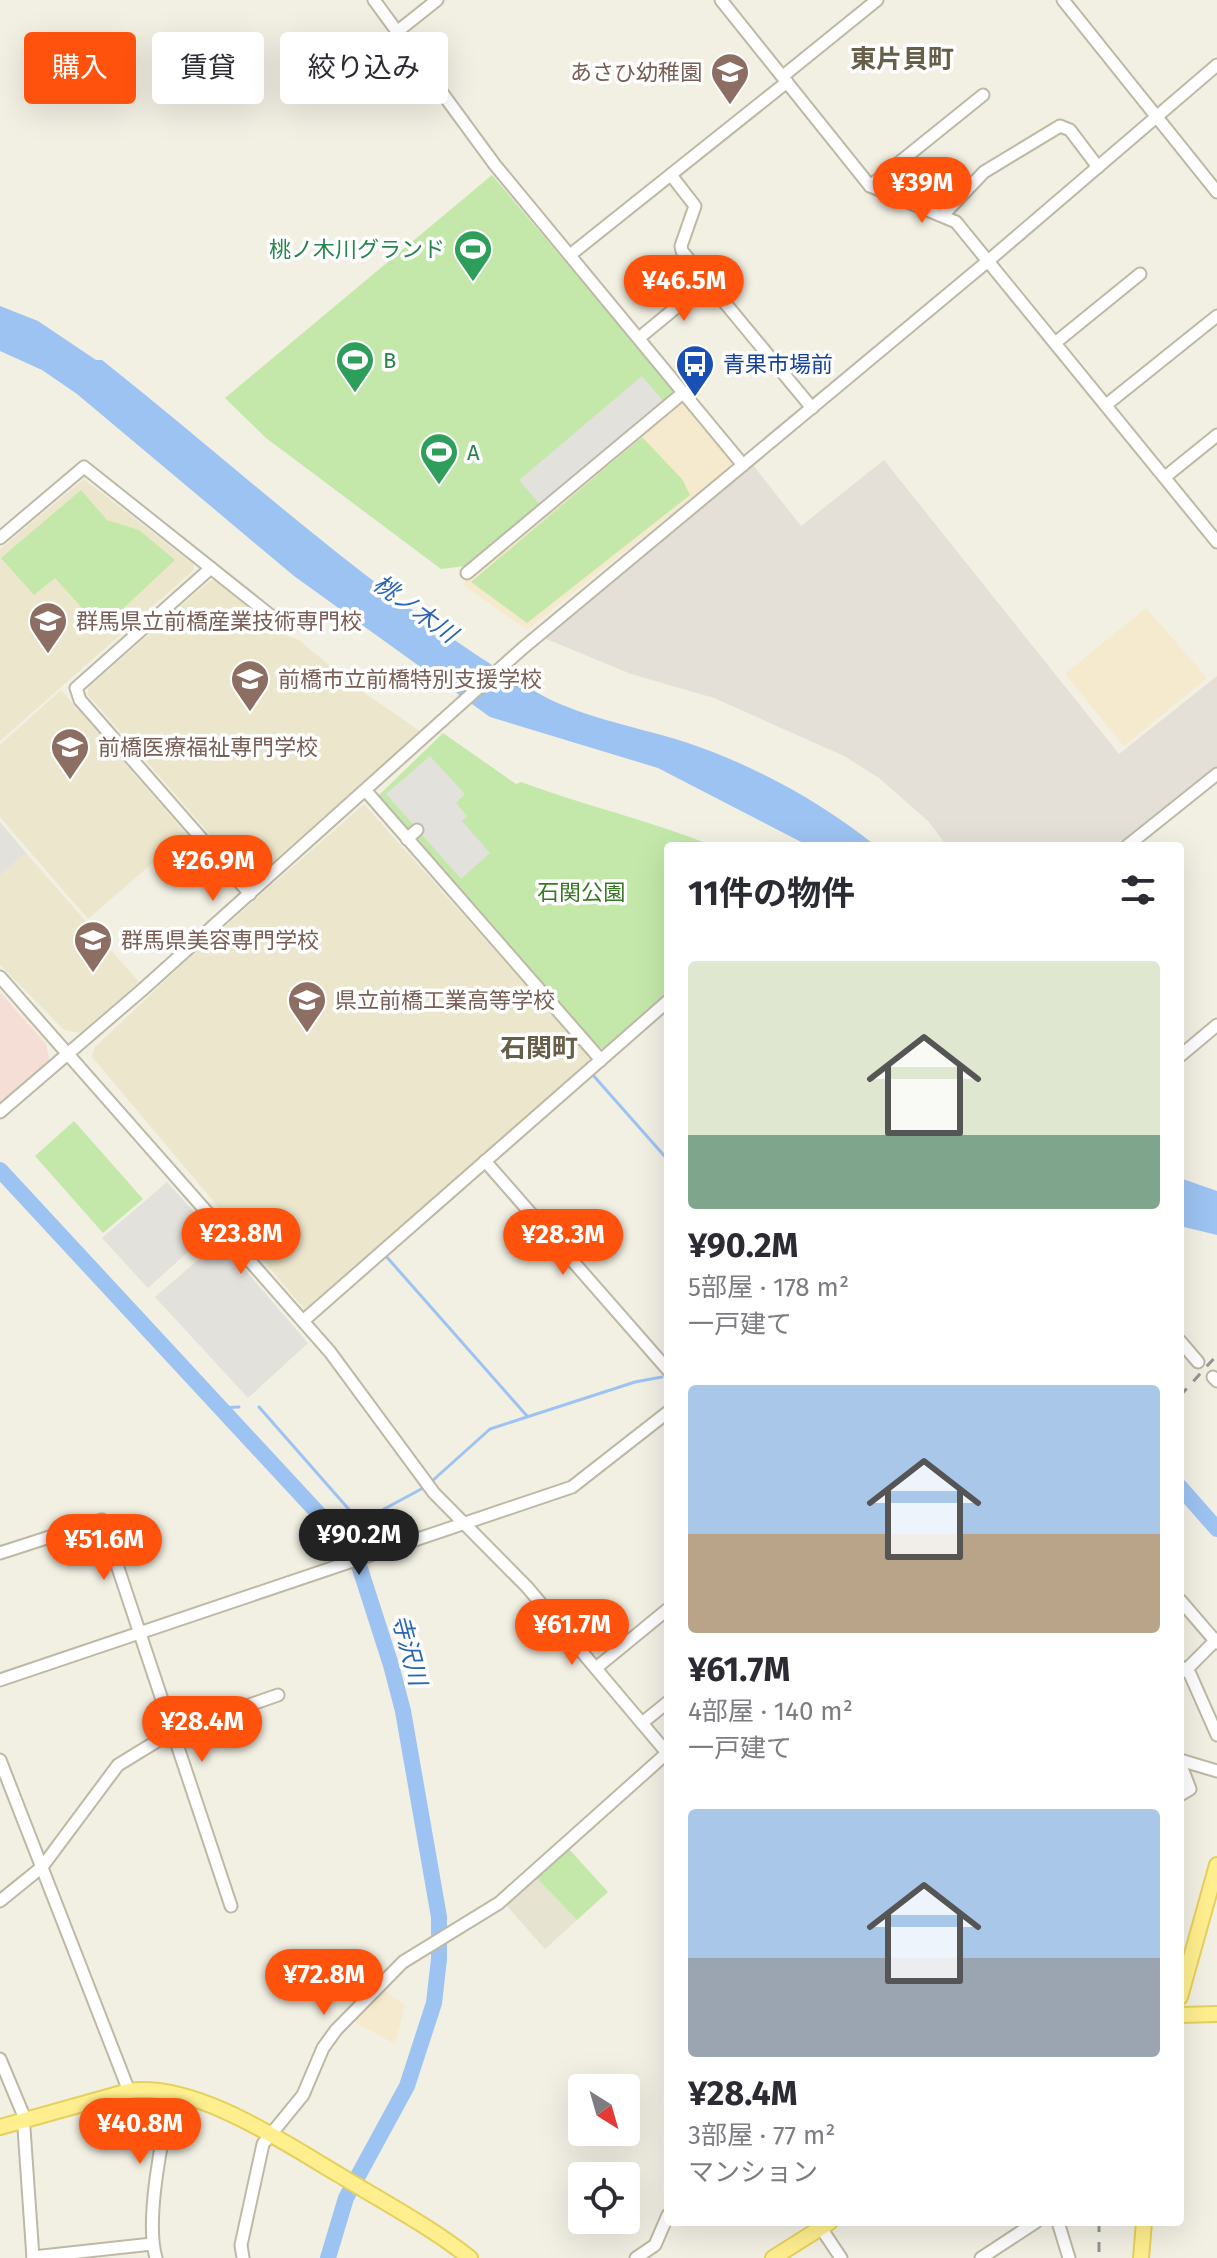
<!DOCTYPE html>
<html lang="ja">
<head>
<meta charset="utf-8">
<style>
	:root { --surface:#fff; --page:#f2f2f3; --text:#2b2b33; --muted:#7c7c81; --accent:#ff530d }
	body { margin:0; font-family:"Fira Sans","Noto Sans JP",sans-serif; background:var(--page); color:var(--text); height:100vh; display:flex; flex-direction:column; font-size:30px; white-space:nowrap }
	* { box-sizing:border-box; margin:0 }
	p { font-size:26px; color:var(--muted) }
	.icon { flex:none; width:44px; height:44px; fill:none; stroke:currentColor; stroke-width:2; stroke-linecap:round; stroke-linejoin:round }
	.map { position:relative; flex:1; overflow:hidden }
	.drawer { position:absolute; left:664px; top:842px; width:520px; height:1384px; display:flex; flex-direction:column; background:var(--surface); border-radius:8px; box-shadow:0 8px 32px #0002 }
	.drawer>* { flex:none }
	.top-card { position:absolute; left:24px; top:32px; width:520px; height:72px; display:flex; gap:16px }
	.needle { width:52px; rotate:143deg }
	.fabs { position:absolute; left:568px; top:2074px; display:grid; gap:16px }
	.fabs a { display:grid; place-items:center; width:72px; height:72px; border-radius:8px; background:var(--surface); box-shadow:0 8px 32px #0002; font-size:40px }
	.price { position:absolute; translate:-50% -68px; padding:0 18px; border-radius:28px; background:var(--accent); color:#fff; font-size:26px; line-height:52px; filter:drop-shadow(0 2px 4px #0008) }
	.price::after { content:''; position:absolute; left:50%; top:48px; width:24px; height:18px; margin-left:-12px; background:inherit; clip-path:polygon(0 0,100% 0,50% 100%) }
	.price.selected { background:#222; color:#fff }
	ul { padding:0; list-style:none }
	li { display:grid; align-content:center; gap:16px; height:424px; padding:0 24px }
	li span { display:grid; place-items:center; height:248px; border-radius:8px; color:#555 }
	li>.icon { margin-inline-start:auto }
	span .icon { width:144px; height:144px; fill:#fffc; stroke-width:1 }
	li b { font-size:34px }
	h2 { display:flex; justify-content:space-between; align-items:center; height:96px; padding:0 24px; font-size:34px }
	.pill { padding:0 28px; border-radius:8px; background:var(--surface); box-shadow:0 8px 32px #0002; font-size:28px; line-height:72px }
	.pill.selected { background:var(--accent); color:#fff }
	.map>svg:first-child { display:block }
</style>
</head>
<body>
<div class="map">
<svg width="1217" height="2258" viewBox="0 0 1217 2258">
	<rect width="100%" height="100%" fill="#f2f0e3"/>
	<!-- residential -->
	<polygon fill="#e6e3d1" points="535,1876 577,1920 545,1949 506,1905"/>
	<!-- commercial -->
	<g fill="#f5eacd">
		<polygon points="681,399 734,464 527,630 462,584"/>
		<polygon points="1146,608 1207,678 1124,746 1065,674"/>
		<polygon points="382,1989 405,2005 395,2044 351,2020"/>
	</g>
	<!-- industrial -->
	<polygon fill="#e4e0d8" points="884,460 1119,754 1217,676 1217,768 1118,846 947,846 928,821 879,778 844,756 714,698 631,674 544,638 753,465 801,526"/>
	<!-- education -->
	<g fill="#ece7cc">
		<polygon points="84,479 193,564 194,570 0,741 0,549"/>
		<polygon points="211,580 217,580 285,635 299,640 353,685 423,733 259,883 251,881 87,694 89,687"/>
		<polygon points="61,690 186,834 88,919 0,817 0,745"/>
		<polygon points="364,804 590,1057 591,1063 305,1310 92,1057 94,1048 185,962"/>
		<polygon points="26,853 139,982 80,1033 64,1030 0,965 0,875"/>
	</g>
	<!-- medical -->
	<polygon fill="#f4ded6" points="0,992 46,1044 50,1063 0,1106"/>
	<!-- green -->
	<g fill="#c4e8aa">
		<polygon points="492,175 675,392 675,397 474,565 441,569 266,438 225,398"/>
		<polygon points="642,437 682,479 690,495 527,623 471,582"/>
		<polygon points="81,490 107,520 139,530 175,560 101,629 55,578 34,595 1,558"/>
		<path d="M443,733L516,784L521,782C585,806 650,820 713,846H668V993L605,1049L600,1048L378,796Z"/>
		<polygon points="74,1121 143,1199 103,1233 35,1156"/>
		<polygon points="568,1848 608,1892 577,1920 535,1876"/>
	</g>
	<!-- parking -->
	<g fill="#e2e1dc">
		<polygon points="642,376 665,403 541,506 519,480"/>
		<polygon points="430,756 465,794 456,803 467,816 462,821 490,853 461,879 386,794"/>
		<polygon points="0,822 26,853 0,875"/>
		<polygon points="167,1182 211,1231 148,1288 102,1238"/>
		<polygon points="220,1241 308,1343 248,1398 155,1297"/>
	</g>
	<!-- water -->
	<g fill="#9dc3f2">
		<path d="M0,306L38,321L96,360H102C240,469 374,596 531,689C576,717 635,726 685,742C754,765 820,801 876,846H809L658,768L490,717L294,576L77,394L42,370L0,351Z"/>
		<polygon points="1180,1178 1217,1191 1217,1235 1180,1226"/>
	</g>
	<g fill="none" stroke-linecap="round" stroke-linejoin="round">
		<!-- stream -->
		<g stroke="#9dc3f2" stroke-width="3">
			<polyline points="592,1074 668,1160"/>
			<polyline points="385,1255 527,1416"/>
			<polyline points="259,1407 360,1522 425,1487"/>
			<polyline points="219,1408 239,1407"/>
			<polyline points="431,1482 490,1429 635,1382 662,1377"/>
		</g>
		<!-- river -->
		<g stroke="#9dc3f2" stroke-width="16">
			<polyline points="0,1170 355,1553 391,1665 403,1711 439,1917 439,1959 434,2003 407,2086 346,2198 328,2258"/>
			<polyline points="1180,1487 1217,1529"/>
		</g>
		<!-- minor casing -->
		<g stroke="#beb9a6" stroke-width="15">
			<g id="minor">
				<polyline points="374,0 495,165 743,465"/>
				<polyline points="721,0 870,186 956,222 1217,542"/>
				<polyline points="1063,0 1217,192"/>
				<polyline points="398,31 437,0"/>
				<polyline points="783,76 877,0"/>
				<polyline points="671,175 695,206 681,246 682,251 812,408"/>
				<polyline points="870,186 983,95"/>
				<polyline points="944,214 984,172 1060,126 1070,130 1098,167"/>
				<polyline points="570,255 787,82"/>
				<polyline points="639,338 707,282"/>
				<polyline points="1055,343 1140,274"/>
				<polyline points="1106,405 1217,316"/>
				<polyline points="1165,477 1217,435"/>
				<polyline points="0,538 84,467 285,627"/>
				<polyline points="211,568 76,688 80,700 250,894"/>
				<polyline points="467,573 684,392"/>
				<polyline points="366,791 601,1060"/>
				<polyline points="407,839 417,830"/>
				<polyline points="1127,846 1217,774"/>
				<polyline points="0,977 330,1352 434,1493 527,1587 668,1754"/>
				<polyline points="1180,1056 1217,1025"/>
				<polyline points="0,1112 142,990 523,648 988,261 1217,65"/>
				<polyline points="485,1161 668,1370"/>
				<polyline points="303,1321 668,1001"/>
				<polyline points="1180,1341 1198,1362"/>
				<polyline points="1213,1377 1217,1381"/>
				<polyline points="0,1553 102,1520 231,1906"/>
				<polyline points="1180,1600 1217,1643"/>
				<polyline points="1180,1666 1190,1674 1217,1735"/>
				<polyline points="596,1668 668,1609"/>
				<polyline points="1187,1669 1217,1639"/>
				<polyline points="0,1680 572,1487 668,1412"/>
				<polyline points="642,1723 668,1702"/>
				<polyline points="0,1760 129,2091"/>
				<polyline points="1180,1760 1217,1771"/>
				<polyline points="1180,1763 1190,1789 1180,1795"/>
				<polyline points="0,1901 42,1867 118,1765 172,1732 278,1695"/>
				<polyline points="0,2059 23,2114 33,2258"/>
				<polyline points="817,2222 841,2258"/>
				<polyline points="1058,2222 1069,2258"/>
				<polyline points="33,2257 152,2244"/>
				<path d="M156,2258C145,2220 162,2134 173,2095"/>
				<polyline points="243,2258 241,2245 263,2144 303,2095 323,2048 336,2030 403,1962 499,1903 667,1753"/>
				<polyline points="636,2258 655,2245 668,2215"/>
				<polyline points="981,2258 1036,2222"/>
			</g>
		</g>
		<!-- major casing -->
		<g stroke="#e6d05d" stroke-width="18">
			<g id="major">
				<polyline points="1180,1997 1217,1865"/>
				<polyline points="1180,2015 1217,2014"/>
				<path d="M0,2127L129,2091C196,2082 285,2143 341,2176C385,2203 429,2226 470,2258"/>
				<polyline points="773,2258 830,2222"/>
				<polyline points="1141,2258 1144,2222"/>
			</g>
		</g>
		<!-- minor -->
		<use href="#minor" stroke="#fff" stroke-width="11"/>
		<!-- major -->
		<use href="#major" stroke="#ffef8f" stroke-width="14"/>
		<!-- rail -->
		<g stroke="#949494" stroke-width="3" stroke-dasharray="10 10" stroke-linecap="butt">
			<polyline points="1180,1396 1217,1355"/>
			<polyline points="1099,2222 1099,2258"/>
		</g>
	</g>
	<!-- icons -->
	<defs>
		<g id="school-pin" transform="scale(2)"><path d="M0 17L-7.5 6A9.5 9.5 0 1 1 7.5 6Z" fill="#8d6e63" stroke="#fff"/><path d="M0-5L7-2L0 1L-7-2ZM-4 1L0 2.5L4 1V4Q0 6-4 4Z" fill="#fff"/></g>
		<g id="stadium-pin" transform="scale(2)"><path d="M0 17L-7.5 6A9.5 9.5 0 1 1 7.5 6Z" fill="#2e9e5b" stroke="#fff"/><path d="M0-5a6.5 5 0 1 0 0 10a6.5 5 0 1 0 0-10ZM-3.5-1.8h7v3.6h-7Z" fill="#fff"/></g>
		<g id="bus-pin" transform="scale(2)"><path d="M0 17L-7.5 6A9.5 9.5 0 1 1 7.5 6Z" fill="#1a4fb4" stroke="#fff"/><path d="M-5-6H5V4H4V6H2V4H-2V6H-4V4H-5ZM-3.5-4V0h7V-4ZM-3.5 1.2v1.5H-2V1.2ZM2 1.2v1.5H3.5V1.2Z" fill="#fff"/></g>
		<g id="university-pin" transform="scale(2)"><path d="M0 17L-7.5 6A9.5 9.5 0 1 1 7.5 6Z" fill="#8d6e63" stroke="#fff"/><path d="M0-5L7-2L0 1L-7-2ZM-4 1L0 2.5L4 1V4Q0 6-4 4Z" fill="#fff"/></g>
	</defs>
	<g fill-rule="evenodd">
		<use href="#school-pin" x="730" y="72"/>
		<use href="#stadium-pin" x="473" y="249"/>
		<use href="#stadium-pin" x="355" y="360"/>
		<use href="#bus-pin" x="695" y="364"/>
		<use href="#stadium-pin" x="439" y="452"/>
		<use href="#university-pin" x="48" y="621"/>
		<use href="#school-pin" x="250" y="679"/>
		<use href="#university-pin" x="70" y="747"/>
		<use href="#school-pin" x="93" y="940"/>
		<use href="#school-pin" x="307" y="1000"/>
	</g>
	<g text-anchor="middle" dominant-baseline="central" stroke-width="7" stroke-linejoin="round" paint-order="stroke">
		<!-- education labels -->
		<g font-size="22" fill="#785e54" stroke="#fff" text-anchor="start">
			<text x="702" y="72" text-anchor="end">あさひ幼稚園</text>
			<text x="76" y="621">群馬県立前橋産業技術専門校</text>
			<text x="278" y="679">前橋市立前橋特別支援学校</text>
			<text x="98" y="747">前橋医療福祉専門学校</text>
			<text x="121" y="940">群馬県美容専門学校</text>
			<text x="335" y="1000">県立前橋工業高等学校</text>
		</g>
		<!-- leisure labels -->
		<g font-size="22" fill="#27864d" stroke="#fff" text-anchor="start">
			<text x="445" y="249" text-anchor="end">桃ノ木川グランド</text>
			<text x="383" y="360">B</text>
			<text x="467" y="452">A</text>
		</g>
		<!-- transit labels -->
		<g font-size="22" fill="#164399" stroke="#fff" text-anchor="start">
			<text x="723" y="364">青果市場前</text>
		</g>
		<!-- park labels -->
		<g font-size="22" fill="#397726" stroke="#fff">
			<text x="581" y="892">石関公園</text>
		</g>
		<!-- water labels -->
		<g font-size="24" font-style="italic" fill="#2a66b2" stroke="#fff">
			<text transform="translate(415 609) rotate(36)">桃ノ木川</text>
			<text transform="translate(409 1650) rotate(75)">寺沢川</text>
		</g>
		<!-- quarter labels -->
		<g font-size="26" font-weight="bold" fill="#675f4a" stroke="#fff">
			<text x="902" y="59">東片貝町</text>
			<text x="539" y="1048">石関町</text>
		</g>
	</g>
</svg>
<div class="fabs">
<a><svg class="needle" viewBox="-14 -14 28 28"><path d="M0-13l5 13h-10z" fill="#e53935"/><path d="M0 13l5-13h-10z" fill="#7c7c81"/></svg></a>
<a><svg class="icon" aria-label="locate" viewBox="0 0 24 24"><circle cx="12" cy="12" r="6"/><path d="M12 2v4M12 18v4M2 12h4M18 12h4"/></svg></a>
</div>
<b class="price" style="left:922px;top:225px">¥39M</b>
<b class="price" style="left:684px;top:323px">¥46.5M</b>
<b class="price" style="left:213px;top:903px">¥26.9M</b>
<b class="price" style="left:241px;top:1276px">¥23.8M</b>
<b class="price" style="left:563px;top:1277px">¥28.3M</b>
<b class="price selected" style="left:359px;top:1577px">¥90.2M</b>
<b class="price" style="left:104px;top:1582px">¥51.6M</b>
<b class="price" style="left:572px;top:1667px">¥61.7M</b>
<b class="price" style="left:202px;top:1764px">¥28.4M</b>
<b class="price" style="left:324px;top:2017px">¥72.8M</b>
<b class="price" style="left:140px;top:2166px">¥40.8M</b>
<div class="top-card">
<a class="pill selected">購入</a>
<a class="pill">賃貸</a>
<a class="pill">絞り込み</a>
</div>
<section class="drawer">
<h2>11件の物件<svg class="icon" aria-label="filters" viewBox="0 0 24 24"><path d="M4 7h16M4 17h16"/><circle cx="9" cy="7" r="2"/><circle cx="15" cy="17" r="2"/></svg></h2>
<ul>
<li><span style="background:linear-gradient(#dfe7d0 70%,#7fa58c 0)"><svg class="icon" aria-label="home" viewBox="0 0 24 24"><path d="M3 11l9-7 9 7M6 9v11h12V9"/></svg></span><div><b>¥90.2M</b><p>5部屋 · 178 m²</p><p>一戸建て</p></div></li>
<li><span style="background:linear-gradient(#a9c7e8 60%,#b9a48a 0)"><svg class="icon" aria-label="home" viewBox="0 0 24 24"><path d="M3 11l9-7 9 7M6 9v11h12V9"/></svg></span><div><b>¥61.7M</b><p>4部屋 · 140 m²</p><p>一戸建て</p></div></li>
<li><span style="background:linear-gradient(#a9c7e8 60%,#9aa5b1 0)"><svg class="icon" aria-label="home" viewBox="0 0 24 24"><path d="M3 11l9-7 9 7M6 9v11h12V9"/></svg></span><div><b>¥28.4M</b><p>3部屋 · 77 m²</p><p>マンション</p></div></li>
</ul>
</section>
</div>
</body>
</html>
